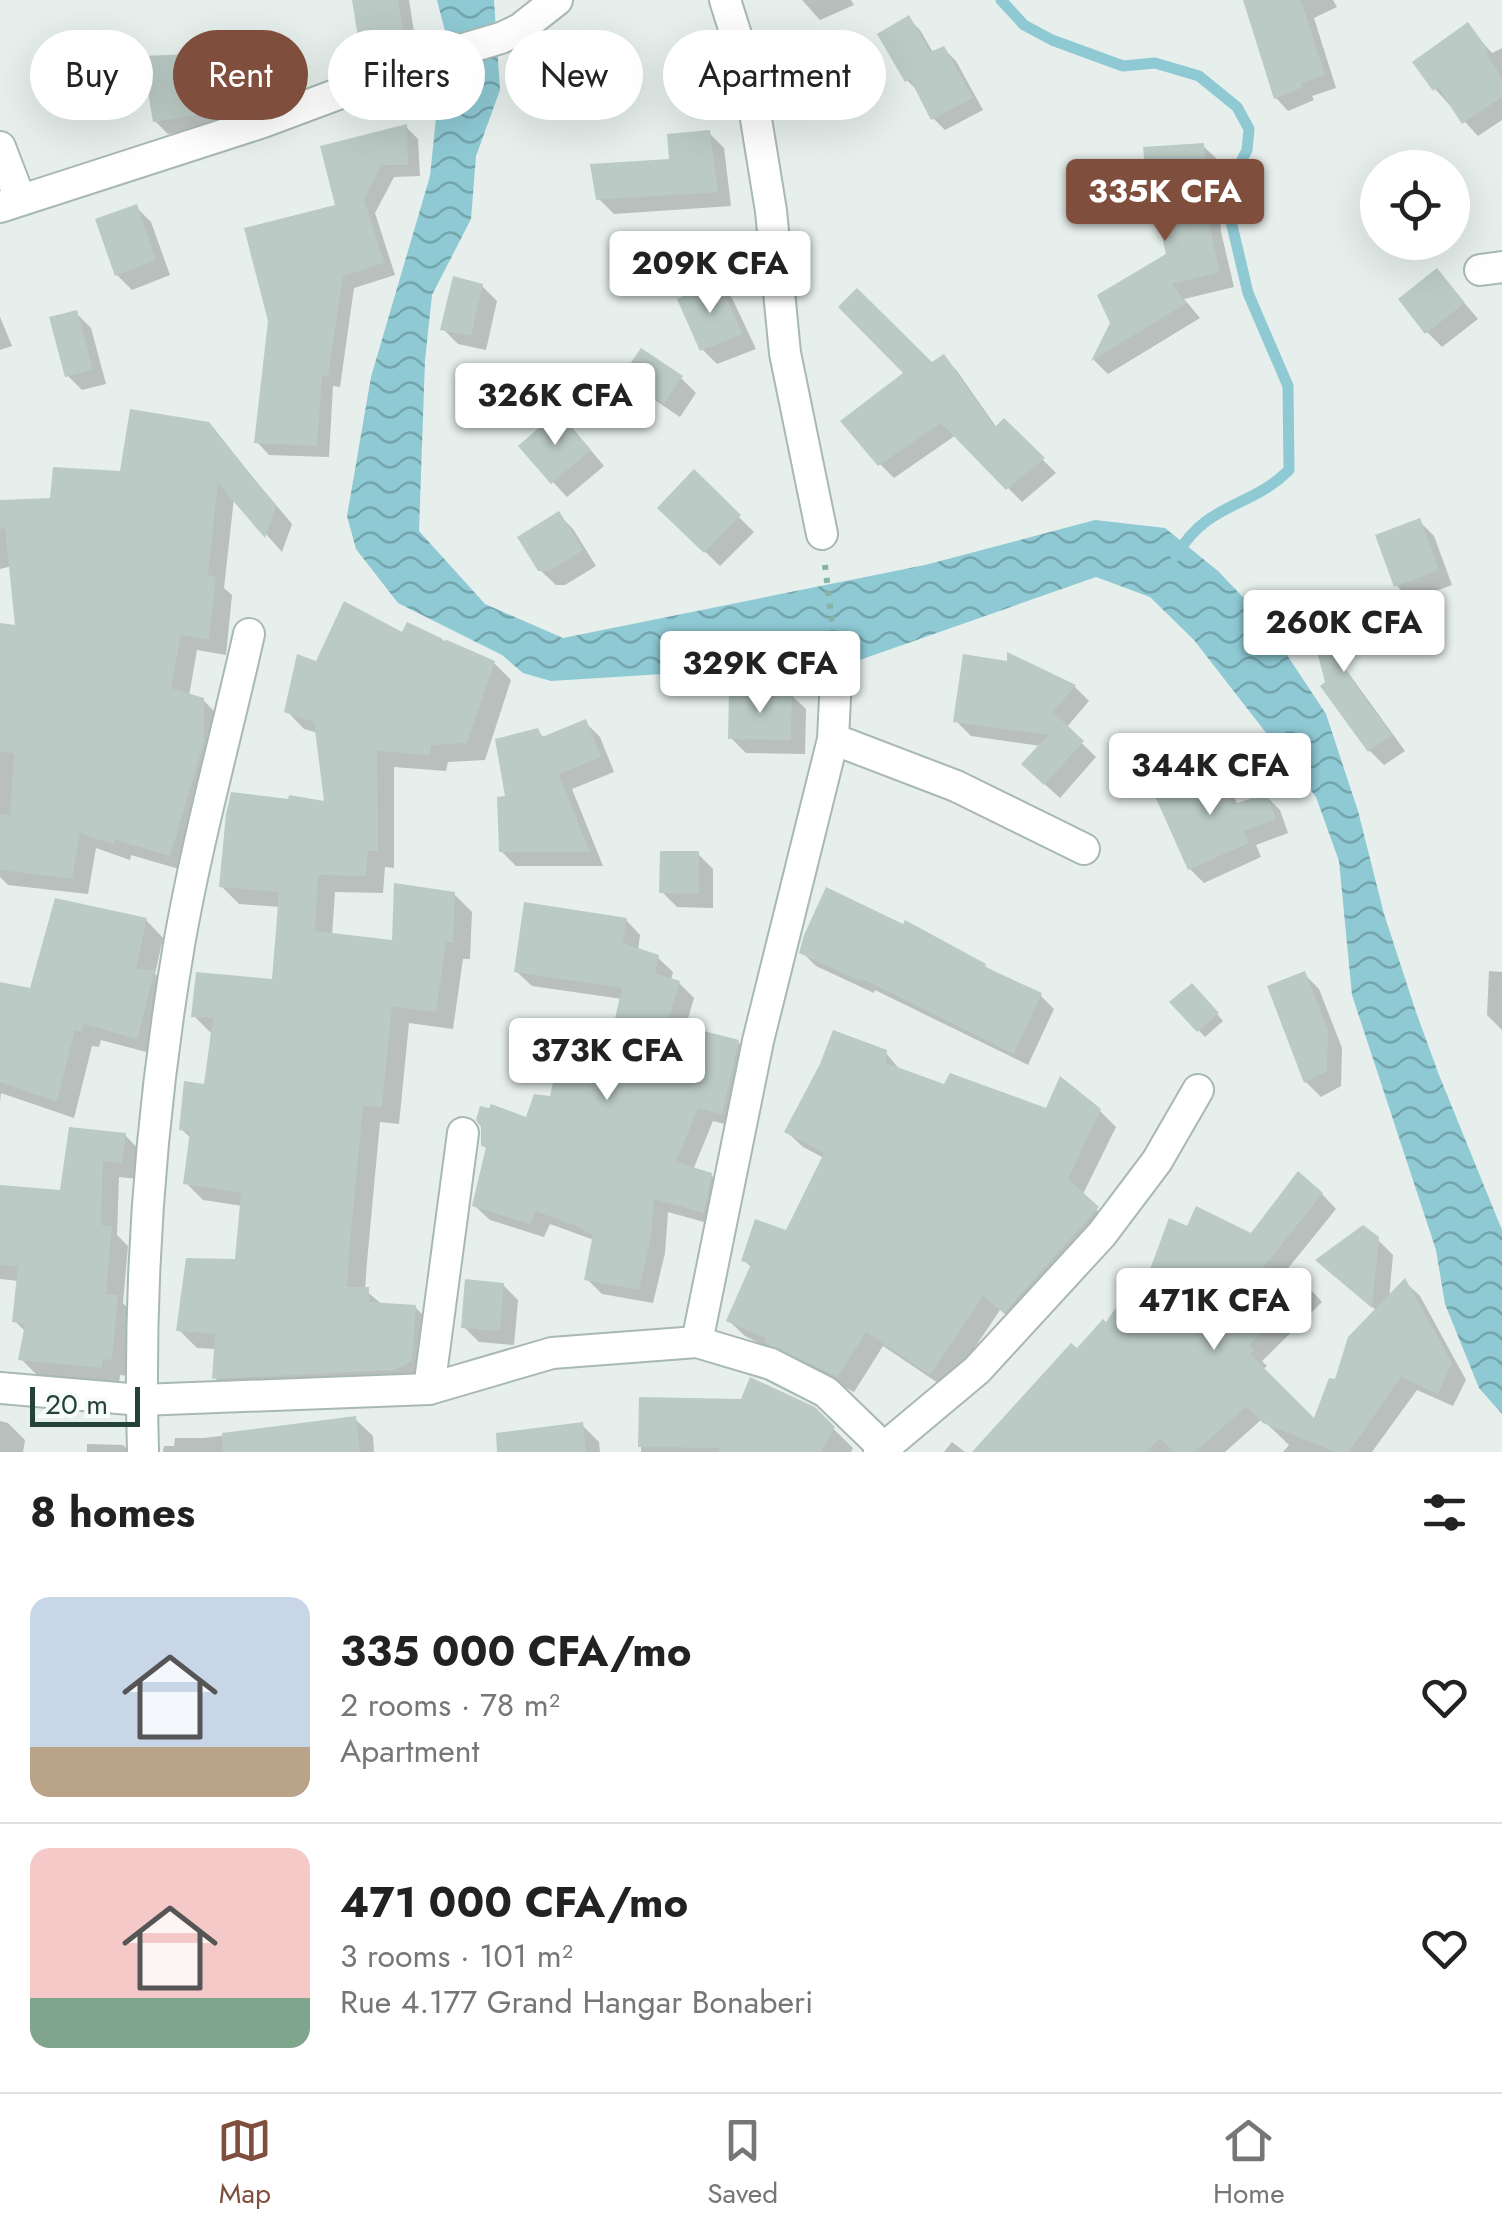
<!DOCTYPE html>
<html lang="en">
<head>
<meta charset="utf-8">
<style>
	:root { --surface:#fff; --page:#f2f2f2; --text:#222; --muted:#767676; --line:#e0e0e0; --accent:#804e3d }
	body { margin:0; font-family:Jost,sans-serif; background:var(--page); color:var(--text); height:100vh; display:flex; flex-direction:column; font-size:38px; white-space:nowrap }
	* { box-sizing:border-box; margin:0 }
	p { font-size:32px; color:var(--muted) }
	.icon { flex:none; width:55px; height:55px; fill:none; stroke:currentColor; stroke-width:2; stroke-linecap:round; stroke-linejoin:round }
	.map { position:relative; height:1452px; overflow:hidden }
	.drawer { display:flex; flex-direction:column; background:var(--surface); flex:1 }
	.drawer>* { flex:none }
	.hud { position:absolute; left:30px; top:30px; width:1000px; height:90px; display:flex; gap:20px }
	.buttons { position:absolute; left:1360px; top:150px; display:grid; gap:20px }
	.buttons a { display:grid; place-items:center; width:110px; height:110px; border-radius:50%; background:var(--surface); box-shadow:0 10px 40px #0002; font-size:50px }
	.scale { position:absolute; left:30px; bottom:25px; width:110px; box-sizing:border-box; padding-left:10px; border:5px solid #24423a; border-top:0; font-size:28px; line-height:35px; white-space:nowrap; color:#24423a; -webkit-text-stroke:8px #f7fbf9; paint-order:stroke }
	.price { position:absolute; translate:-50% -85px; padding:0 22px; border-radius:10px; background:#fff; color:#222; font-size:32px; line-height:65px; filter:drop-shadow(0 2px 5px #0008) }
	.price::after { content:''; position:absolute; left:50%; top:60px; width:30px; height:22px; margin-left:-15px; background:inherit; clip-path:polygon(0 0,100% 0,50% 100%) }
	.price.on { background:var(--accent); color:#fff }
	ul { padding:0; list-style:none }
	li { display:flex; align-items:center; gap:30px; height:250px; padding:0 30px }
	li+li { border-top:2px solid var(--line) }
	li span { display:grid; place-items:center; flex:none; width:280px; height:200px; border-radius:20px; color:#555 }
	li>.icon { margin-inline-start:auto }
	span .icon { width:120px; height:120px; fill:#fffc; stroke-width:1 }
	li b { font-size:42px }
	h2 { display:flex; justify-content:space-between; align-items:center; height:120px; padding:0 30px; font-size:42px }
	.tag { padding:0 35px; border-radius:45px; background:var(--surface); box-shadow:0 10px 40px #0002; font-size:35px; line-height:90px }
	.tag.on { background:var(--accent); color:#fff }
	.tabs { display:flex; justify-content:space-around; align-items:center; height:140px; border-top:2px solid var(--line); background:var(--surface); font-size:28px; color:var(--muted) }
	.tabs a { display:grid; justify-items:center; gap:5px }
	.tabs .on { color:var(--accent) }
	.map>svg:first-child { display:block }
</style>
</head>
<body>
<div class="map">
<svg width="1502" height="1452" viewBox="0 0 1502 1452">
	<defs>
		<pattern id="water-waves" width="16" height="10" patternUnits="userSpaceOnUse" patternTransform="scale(2.5)"><rect width="16" height="10" fill="#8ec9d4"/><path d="M0 5q4-4 8 0t8 0" fill="none" stroke="#74a5ad"/></pattern>
	</defs>
	<rect width="100%" height="100%" fill="#e6efeb"/>
	<!-- water -->
	<polygon fill="url(#water-waves)" points="437,0 494,0 500,90 476,156 471,219 432,295 425,360 419,531 485,604 563,638 925,565 1095,520 1165,528 1218,571 1262,617 1326,714 1358,811 1384,914 1416,1012 1439,1075 1502,1230 1502,1414 1479,1388 1445,1304 1436,1250 1352,995 1339,861 1316,797 1194,640 1150,597 1096,577 854,662 551,681 523,673 502,655 398,603 356,549 347,516 371,377 430,176 445,31"/>
	<!-- shadow -->
	<g fill="#0003">
		<polygon points="354,0 409,0 416,44 376,51 361,36"/>
		<polygon points="802,0 851,0 854,5 820,20"/>
		<polygon points="1246,0 1333,0 1337,7 1314,18 1336,88 1312,96 1314,100 1288,111 1276,98"/>
		<polygon points="908,18 920,30 934,54 944,49 956,61 983,110 945,130 933,118 919,92 907,80"/>
		<polygon points="1468,26 1492,53 1502,48 1502,120 1478,136 1435,89"/>
		<polygon points="190,57 217,89 223,125 168,134 155,121"/>
		<polygon points="406,127 418,139 420,176 394,177 375,213 395,275 354,288 340,387 333,386 329,457 269,455 257,442 338,206"/>
		<polygon points="709,133 724,148 731,206 614,214 599,199 672,161"/>
		<polygon points="1203,146 1218,160 1221,232 1234,287 1184,299 1200,318 1108,374 1094,360 1113,323 1168,256 1159,216 1151,208"/>
		<polygon points="136,207 151,222 170,275 132,290 117,275"/>
		<polygon points="1437,271 1478,319 1442,347 1427,332"/>
		<polygon points="718,283 732,298 756,349 717,364 702,349"/>
		<polygon points="482,286 497,301 486,350 458,344 443,329"/>
		<polygon points="76,313 91,328 106,384 82,390 67,375"/>
		<polygon points="0,317 12,346 0,350"/>
		<polygon points="944,357 957,371 997,428 1004,421 1056,473 1022,502 956,435 894,478 880,464 932,365"/>
		<polygon points="625,375 681,378 696,393 680,417 640,390"/>
		<polygon points="208,424 292,524 282,552 234,498 224,588 232,595 226,655 197,650 189,696 203,700 220,717 186,871 131,855 130,860 96,848 88,894 8,885 0,877 0,626 18,628 12,566 0,569 0,503 52,500 122,474"/>
		<polygon points="573,429 604,466 567,497 553,482"/>
		<polygon points="694,473 754,532 720,566 660,508"/>
		<polygon points="558,514 573,529 596,566 565,585 556,585 540,570"/>
		<polygon points="1419,521 1434,536 1452,585 1411,600 1396,585"/>
		<polygon points="1344,603 1359,618 1368,652 1339,660 1405,751 1384,765 1369,750 1328,683 1310,612"/>
		<polygon points="408,625 494,663 511,680 485,760 448,762 446,771 394,767 394,868 385,867 383,893 335,892 332,936 394,943 454,894 472,912 470,959 463,959 453,1029 409,1023 399,1124 380,1122 367,1262 365,1290 384,1306 415,1307 433,1325 429,1379 232,1395 215,1378 216,1349 197,1348 179,1330 237,1261 243,1206 203,1200 186,1183 192,1139 181,1129 206,1087 211,1033 194,1016 274,981 280,907 239,904 221,886 327,805 318,733 304,729 287,711 317,664 404,635"/>
		<polygon points="1010,656 1075,687 1089,701 1066,728 1096,757 1060,798 1039,779 1041,746 971,736 956,721 1010,664"/>
		<polygon points="790,694 806,709 805,754 746,753 731,738"/>
		<polygon points="585,722 600,737 614,772 572,789 603,866 516,866 501,851 537,731 545,738"/>
		<polygon points="1215,771 1229,785 1238,806 1266,796 1280,810 1288,833 1256,845 1261,857 1204,883 1190,869"/>
		<polygon points="698,854 713,869 713,908 677,907 662,892"/>
		<polygon points="146,920 163,938 155,974 171,989 154,1054 101,1040 99,1047 92,1046 74,1118 1,1093 0,1103 0,985 32,991"/>
		<polygon points="626,920 640,935 638,951 658,958 673,972 671,980 679,983 694,998 685,1029 738,1042 753,1057 736,1127 713,1121 693,1170 711,1175 726,1190 718,1226 668,1212 665,1253 653,1303 602,1294 587,1279 594,1240 550,1224 544,1237 490,1220 475,1206 488,1150 483,1145 527,1121 575,1082 606,1070 622,999 532,986 517,972"/>
		<polygon points="802,952 984,966 1040,995 1054,1009 1028,1065 875,990 874,993 816,966"/>
		<polygon points="1489,971 1502,972 1502,1030 1487,1015"/>
		<polygon points="1304,974 1319,989 1342,1048 1341,1086 1321,1097 1306,1082 1270,987"/>
		<polygon points="1199,993 1223,1021 1205,1037 1173,1003"/>
		<polygon points="885,1052 901,1071 946,1087 1048,1112 1100,1111 1116,1127 1082,1196 1113,1225 1021,1327 1000,1310 947,1389 883,1346 854,1392 745,1336 729,1321 752,1268 744,1260 788,1233 824,1158 803,1147 787,1132"/>
		<polygon points="125,1135 142,1153 138,1179 119,1177 117,1235 128,1246 123,1303 134,1315 129,1376 120,1375 119,1384 38,1376 21,1359 26,1332 15,1321 19,1281 0,1279 0,1187 62,1193"/>
		<polygon points="1322,1194 1336,1209 1264,1298 1298,1276 1322,1302 1262,1361 1267,1366 1262,1370 1315,1422 1377,1311 1333,1274 1377,1239 1393,1255 1389,1299 1405,1282 1420,1296 1466,1380 1453,1406 1417,1390 1372,1452 1283,1452 1289,1445 1262,1419 1225,1452 976,1452 1078,1352 1143,1296 1188,1229 1251,1237"/>
		<polygon points="503,1285 518,1300 514,1345 479,1342 464,1327"/>
		<polygon points="642,1400 814,1410 853,1448 851,1452 641,1452"/>
		<polygon points="355,1419 373,1436 374,1452 163,1452 164,1446 174,1446 175,1438 204,1438"/>
		<polygon points="0,1421 8,1423 25,1440 23,1452 0,1452"/>
		<polygon points="582,1425 599,1442 600,1452 513,1452"/>
		<polygon points="952,1442 965,1452 944,1452"/>
		<polygon points="87,1444 123,1445 130,1452 87,1452"/>
	</g>
	<g fill="none" stroke-linecap="round" stroke-linejoin="round">
		<!-- stream -->
		<path stroke="#8ec9d4" stroke-width="11" d="M1001,0L1024,25L1052,40L1123,66L1155,63L1199,76L1237,107L1249,129L1247,150L1236,172L1229,204L1231,221L1248,293L1288,386L1289,470C1250,509 1208,501 1176,556"/>
	</g>
	<!-- building -->
	<g fill="#bbcac4">
		<polygon points="352,0 398,0 403,29 358,37"/>
		<polygon points="1243,0 1301,0 1325,75 1301,83 1303,87 1274,99"/>
		<polygon points="909,15 930,52 944,46 973,98 931,120 910,79 905,82 877,34"/>
		<polygon points="1468,22 1489,51 1486,53 1502,78 1502,97 1462,124 1438,87 1433,91 1412,62"/>
		<polygon points="191,54 191,76 205,74 211,113 153,122 142,56"/>
		<polygon points="407,124 408,165 381,165 364,199 384,263 343,276 328,376 322,375 317,446 254,443 268,321 244,228 335,205 320,146"/>
		<polygon points="710,130 718,192 596,200 590,164 669,159 667,134"/>
		<polygon points="1204,143 1207,215 1220,272 1172,284 1187,303 1091,361 1110,323 1097,295 1166,254 1155,209 1149,209 1143,147"/>
		<polygon points="137,204 156,260 115,276 95,219"/>
		<polygon points="1437,268 1465,303 1425,334 1398,299"/>
		<polygon points="453,276 483,284 471,336 440,330"/>
		<polygon points="718,280 743,334 700,351 677,299"/>
		<polygon points="857,288 932,362 944,354 995,427 1004,418 1045,458 1006,490 941,423 878,466 840,421 903,373 838,307"/>
		<polygon points="77,310 93,370 65,377 49,317"/>
		<polygon points="641,348 683,376 664,404 622,376"/>
		<polygon points="130,409 209,422 276,506 265,538 218,483 208,575 216,576 209,640 181,635 171,688 204,698 204,742 170,856 115,840 114,845 80,833 72,879 0,870 0,814 10,815 14,753 0,752 0,623 15,625 5,528 0,529 0,500 50,498 53,467 120,471"/>
		<polygon points="558,411 591,450 551,484 518,446"/>
		<polygon points="694,469 741,515 704,553 657,508"/>
		<polygon points="559,511 583,550 550,571 538,571 517,537"/>
		<polygon points="1420,518 1439,570 1394,587 1375,535"/>
		<polygon points="1345,600 1355,638 1327,645 1392,735 1368,752 1320,686 1325,682 1306,610"/>
		<polygon points="344,601 402,632 407,622 443,639 436,643 447,640 495,661 467,743 431,745 429,755 377,751 378,851 368,851 366,876 318,875 315,931 392,940 394,883 455,892 453,943 446,942 436,1012 392,1007 382,1107 363,1106 350,1243 347,1287 369,1287 369,1302 416,1305 412,1361 395,1370 212,1379 215,1334 176,1331 186,1258 235,1259 241,1193 183,1184 190,1132 179,1130 184,1081 204,1084 213,1018 191,1017 196,972 272,979 279,892 219,887 226,814 231,792 288,799 289,795 324,801 314,722 284,712 297,654 316,661"/>
		<polygon points="1007,652 1076,685 1053,712 1084,741 1044,785 1021,764 1048,735 953,722 963,654 1007,661"/>
		<polygon points="729,691 792,692 791,740 728,739"/>
		<polygon points="586,719 601,757 559,774 590,852 499,852 497,797 505,796 495,739 538,728 542,737"/>
		<polygon points="1216,768 1232,805 1267,793 1276,819 1244,831 1249,843 1188,870 1155,796"/>
		<polygon points="660,851 699,851 699,894 659,893"/>
		<polygon points="826,887 903,924 905,920 986,964 985,967 1042,993 1014,1054 861,978 860,981 799,953 804,935"/>
		<polygon points="55,898 147,918 136,969 155,970 137,1039 84,1024 82,1032 75,1030 57,1102 0,1082 0,982 30,988"/>
		<polygon points="524,902 627,918 623,943 659,955 655,973 680,981 668,1022 739,1040 722,1114 698,1108 676,1162 712,1173 704,1213 654,1199 651,1237 639,1290 584,1280 593,1234 584,1233 584,1229 535,1211 530,1224 472,1206 486,1147 481,1146 481,1127 476,1120 480,1106 489,1108 491,1104 526,1117 534,1094 550,1096 555,1074 573,1079 578,1060 604,1067 622,988 514,972"/>
		<polygon points="1305,971 1328,1031 1327,1071 1304,1083 1267,986"/>
		<polygon points="1192,983 1219,1013 1197,1032 1169,1002"/>
		<polygon points="833,1030 887,1050 886,1063 944,1084 950,1073 1046,1108 1060,1076 1101,1109 1068,1179 1099,1207 1004,1313 983,1296 930,1375 866,1332 838,1377 765,1343 766,1338 726,1321 751,1264 741,1261 755,1219 786,1230 824,1153 784,1132 820,1064"/>
		<polygon points="69,1127 126,1133 122,1163 103,1161 101,1225 112,1226 106,1294 118,1295 112,1360 103,1359 102,1368 18,1360 25,1324 12,1322 18,1266 0,1265 0,1185 60,1190"/>
		<polygon points="1298,1171 1323,1193 1216,1326 1220,1330 1298,1272 1310,1286 1249,1345 1254,1351 1250,1354 1314,1418 1329,1378 1335,1379 1348,1337 1405,1278 1452,1363 1438,1394 1401,1377 1349,1452 1335,1452 1263,1423 1246,1407 1195,1452 1173,1452 1160,1438 1147,1452 972,1452 1071,1343 1077,1348 1103,1319 1106,1322 1133,1283 1142,1291 1169,1218 1187,1226 1196,1206 1251,1233"/>
		<polygon points="1363,1225 1379,1237 1372,1308 1315,1260"/>
		<polygon points="465,1279 504,1283 500,1331 461,1328"/>
		<polygon points="750,1377 815,1407 835,1427 821,1452 718,1452 720,1448 638,1447 639,1397 741,1399"/>
		<polygon points="356,1416 360,1452 223,1452 222,1433"/>
		<polygon points="583,1422 586,1452 497,1452 496,1433"/>
	</g>
	<g fill="none" stroke-linecap="round" stroke-linejoin="round">
		<!-- street casing -->
		<g stroke="#a8b8b2" stroke-width="34">
			<g id="street">
				<polyline points="725,0 749,76 771,211 785,353 822,534"/>
				<polyline points="0,147 20,199"/>
				<polyline points="0,207 263,122 440,56 501,38 520,29 557,0"/>
				<polyline points="1480,270 1502,267"/>
				<polyline points="833,739 836,677"/>
				<polyline points="697,1342 758,1041 833,739 956,786 1084,849"/>
				<polyline points="0,1388 141,1400 429,1389 552,1353 697,1342 771,1364 826,1392 888,1452"/>
				<polyline points="429,1389 463,1133"/>
				<path d="M143,1452C138,1284 151,1111 179,945C197,841 226,737 249,634"/>
				<polyline points="879,1452 977,1370 1102,1234 1157,1161 1198,1090"/>
			</g>
		</g>
		<!-- path -->
		<polyline stroke="#86b3a5" stroke-width="6" stroke-dasharray="5 8" stroke-linecap="butt" points="825,565 835,647"/>
		<!-- street -->
		<use href="#street" stroke="#fff" stroke-width="30"/>
	</g>
</svg>
<div class="buttons">
<a><svg class="icon" aria-label="locate" viewBox="0 0 24 24"><circle cx="12" cy="12" r="6"/><path d="M12 2v4M12 18v4M2 12h4M18 12h4"/></svg></a>
</div>
<div class="scale">20 m</div>
<b class="price on" style="left:1165px;top:244px">335K CFA</b>
<b class="price" style="left:710px;top:316px">209K CFA</b>
<b class="price" style="left:555px;top:448px">326K CFA</b>
<b class="price" style="left:1344px;top:675px">260K CFA</b>
<b class="price" style="left:760px;top:716px">329K CFA</b>
<b class="price" style="left:1210px;top:818px">344K CFA</b>
<b class="price" style="left:607px;top:1103px">373K CFA</b>
<b class="price" style="left:1214px;top:1353px">471K CFA</b>
<div class="hud">
<a class="tag">Buy</a>
<a class="tag on">Rent</a>
<a class="tag">Filters</a>
<a class="tag">New</a>
<a class="tag">Apartment</a>
</div>
</div>
<section class="drawer">
<h2>8 homes<svg class="icon" aria-label="filters" viewBox="0 0 24 24"><path d="M4 7h16M4 17h16"/><circle cx="9" cy="7" r="2"/><circle cx="15" cy="17" r="2"/></svg></h2>
<ul>
<li><span style="background:linear-gradient(#c9d6e8 75%,#b9a48a 0)"><svg class="icon" aria-label="home" viewBox="0 0 24 24"><path d="M3 11l9-7 9 7M6 9v11h12V9"/></svg></span><div><b>335 000 CFA/mo</b><p>2 rooms · 78 m²</p><p>Apartment</p></div><svg class="icon" aria-label="heart" viewBox="0 0 24 24"><path d="M12 20l-8-8c-3-5 5-10 8-4 3-6 11-1 8 4z"/></svg></li>
<li><span style="background:linear-gradient(#f6c9c9 75%,#7fa58c 0)"><svg class="icon" aria-label="home" viewBox="0 0 24 24"><path d="M3 11l9-7 9 7M6 9v11h12V9"/></svg></span><div><b>471 000 CFA/mo</b><p>3 rooms · 101 m²</p><p>Rue 4.177 Grand Hangar Bonaberi</p></div><svg class="icon" aria-label="heart" viewBox="0 0 24 24"><path d="M12 20l-8-8c-3-5 5-10 8-4 3-6 11-1 8 4z"/></svg></li>
</ul>
</section>
<nav class="tabs">
<a class="on"><svg class="icon" aria-label="map" viewBox="0 0 24 24"><path d="M3 6l6-2 6 2 6-2v14l-6 2-6-2-6 2zM9 4v14M15 6v14"/></svg>Map</a>
<a><svg class="icon" aria-label="saved" viewBox="0 0 24 24"><path d="M7 4h10v16l-5-4-5 4z"/></svg>Saved</a>
<a><svg class="icon" aria-label="home" viewBox="0 0 24 24"><path d="M3 11l9-7 9 7M6 9v11h12V9"/></svg>Home</a>
</nav>
</body>
</html>
